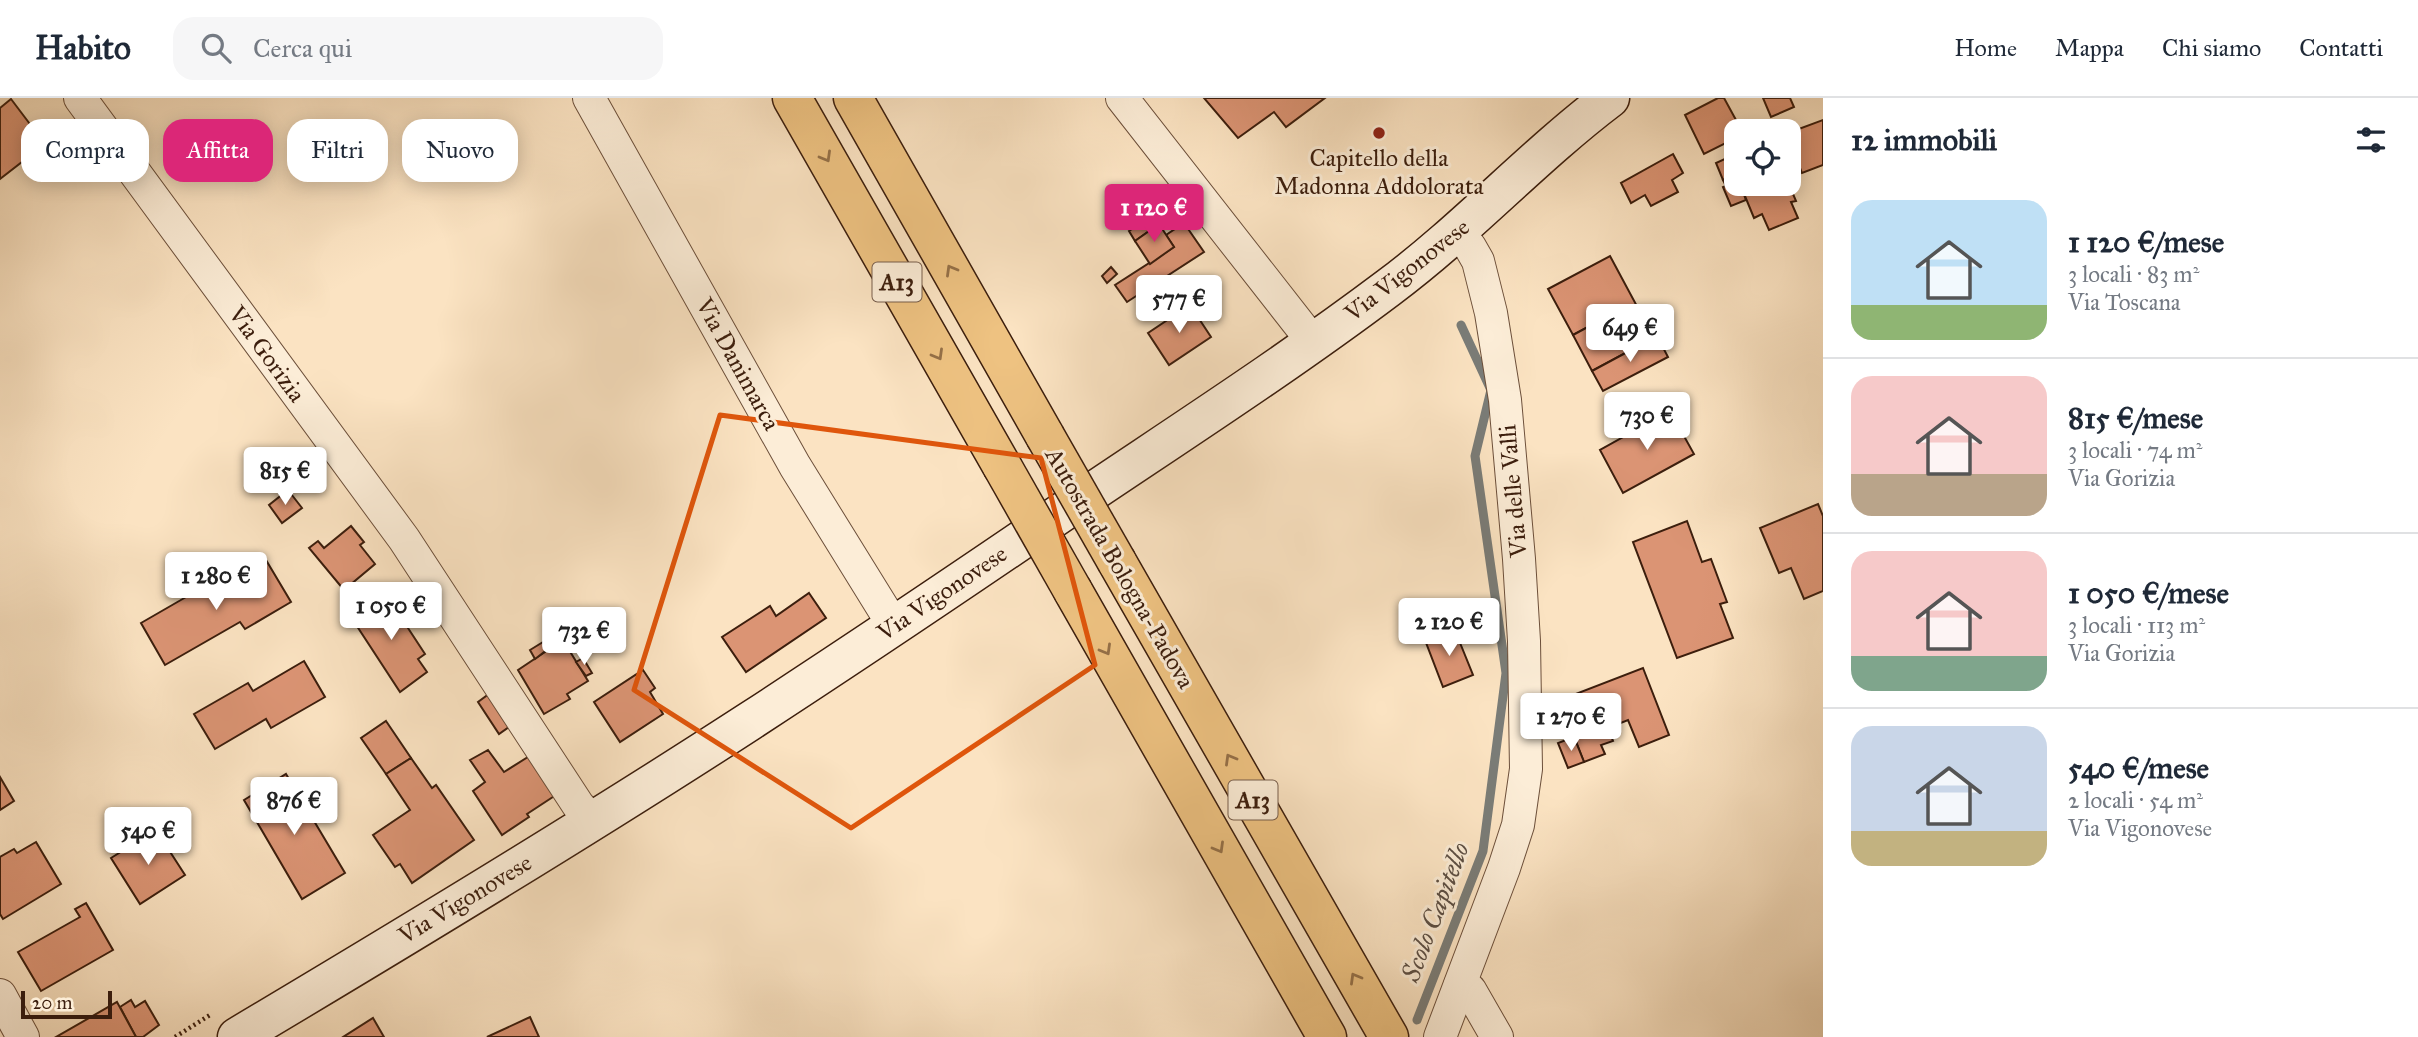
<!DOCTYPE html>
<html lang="it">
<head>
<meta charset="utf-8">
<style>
	:root { --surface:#fff; --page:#f6f6f7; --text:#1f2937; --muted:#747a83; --line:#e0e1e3; --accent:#db2777 }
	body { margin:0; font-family:"IM FELL Great Primer",serif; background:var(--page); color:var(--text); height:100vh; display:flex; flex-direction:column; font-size:26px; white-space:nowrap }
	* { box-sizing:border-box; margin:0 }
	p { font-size:23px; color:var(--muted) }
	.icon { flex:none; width:38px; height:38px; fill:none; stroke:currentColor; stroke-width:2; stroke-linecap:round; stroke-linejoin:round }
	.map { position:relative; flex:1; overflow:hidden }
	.side { display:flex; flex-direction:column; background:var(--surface); width:595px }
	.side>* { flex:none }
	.guide { position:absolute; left:21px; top:21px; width:665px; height:63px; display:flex; gap:14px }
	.tools { position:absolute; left:1724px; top:21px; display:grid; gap:14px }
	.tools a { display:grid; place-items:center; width:77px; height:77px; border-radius:14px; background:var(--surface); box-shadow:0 4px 18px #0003; font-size:35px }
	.scale { position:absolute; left:21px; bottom:18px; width:91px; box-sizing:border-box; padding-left:7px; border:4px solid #3c1e0d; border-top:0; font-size:19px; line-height:24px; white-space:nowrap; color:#3c1e0d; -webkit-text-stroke:5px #fcedd7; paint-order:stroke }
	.price { position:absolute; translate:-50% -60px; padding:0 16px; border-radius:7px; background:#fff; color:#222; font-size:23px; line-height:46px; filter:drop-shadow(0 2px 4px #0008) }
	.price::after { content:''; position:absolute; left:50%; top:42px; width:21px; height:16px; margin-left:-10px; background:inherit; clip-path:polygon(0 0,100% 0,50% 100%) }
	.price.active { background:var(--accent); color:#fff }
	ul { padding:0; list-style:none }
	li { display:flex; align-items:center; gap:21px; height:175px; padding:0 28px }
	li+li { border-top:2px solid var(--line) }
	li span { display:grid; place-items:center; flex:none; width:196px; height:140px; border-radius:21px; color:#555 }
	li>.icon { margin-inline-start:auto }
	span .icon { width:84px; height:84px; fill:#fffc; stroke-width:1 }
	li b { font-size:30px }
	h2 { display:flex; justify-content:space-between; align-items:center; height:84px; padding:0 28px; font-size:30px }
	.pill { padding:0 24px; border-radius:21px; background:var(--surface); box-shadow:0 4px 18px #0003; font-size:24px; line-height:63px }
	.pill.active { background:var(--accent); color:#fff }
	header { display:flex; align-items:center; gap:42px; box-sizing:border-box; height:98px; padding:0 35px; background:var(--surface); border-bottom:2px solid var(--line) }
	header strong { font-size:33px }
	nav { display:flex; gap:38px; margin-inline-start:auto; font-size:24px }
	.search { width:490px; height:63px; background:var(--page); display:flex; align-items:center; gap:18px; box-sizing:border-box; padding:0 24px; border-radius:21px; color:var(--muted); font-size:26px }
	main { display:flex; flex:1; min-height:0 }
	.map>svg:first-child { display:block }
</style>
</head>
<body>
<header>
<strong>Habito</strong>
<div class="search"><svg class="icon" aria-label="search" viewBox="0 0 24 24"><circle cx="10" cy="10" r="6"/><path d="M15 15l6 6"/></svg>Cerca qui</div>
<nav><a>Home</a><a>Mappa</a><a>Chi siamo</a><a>Contatti</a></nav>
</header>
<main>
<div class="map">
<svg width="1823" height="939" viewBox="0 0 1823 939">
	<rect width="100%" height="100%" fill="#fbe3c2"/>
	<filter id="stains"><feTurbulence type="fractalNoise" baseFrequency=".00286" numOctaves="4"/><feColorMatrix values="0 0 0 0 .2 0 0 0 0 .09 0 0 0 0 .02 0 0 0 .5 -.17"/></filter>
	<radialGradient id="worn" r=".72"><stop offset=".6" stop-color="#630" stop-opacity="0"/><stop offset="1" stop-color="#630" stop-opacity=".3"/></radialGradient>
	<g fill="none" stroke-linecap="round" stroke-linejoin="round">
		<!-- stream -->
		<polyline stroke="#7a7c77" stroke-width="9" points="1417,922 1483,753 1506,575 1475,358 1491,292 1461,227"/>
	</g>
	<!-- building -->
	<g fill="#db9474" stroke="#3c1e0d" stroke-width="2">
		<polygon points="1204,0 1325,0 1286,29 1274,14 1238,40"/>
		<polygon points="1718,0 1724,0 1742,33 1736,33 1736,40 1704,56 1685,17"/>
		<polygon points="1763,0 1790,0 1794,9 1771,19"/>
		<polygon points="11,1 45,46 0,81 0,10"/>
		<polygon points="1823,22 1823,67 1802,75 1800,70 1796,71 1788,50 1788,35"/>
		<polygon points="1673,56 1683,75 1672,82 1678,94 1651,108 1645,97 1631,105 1621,85"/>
		<polygon points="1729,59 1736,77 1723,82 1716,65"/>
		<polygon points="1736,77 1736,86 1740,86 1746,102 1731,108 1723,89 1726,88 1723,82"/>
		<polygon points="1788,84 1796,103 1791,104 1798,120 1769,132 1762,116 1754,120 1740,86"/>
		<polygon points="1149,120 1155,129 1135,143 1129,133"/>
		<polygon points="1184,125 1204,154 1127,204 1115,187 1174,149 1166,137"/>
		<polygon points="1159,126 1174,149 1150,166 1135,143"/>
		<polygon points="1610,158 1639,212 1601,231 1597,224 1573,237 1548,191"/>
		<polygon points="1111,169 1117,176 1107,185 1102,178"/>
		<polygon points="1190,207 1211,239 1169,267 1148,235"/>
		<polygon points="1597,224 1601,231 1617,224 1631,252 1592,273 1573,237"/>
		<polygon points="1657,238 1668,259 1603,293 1592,273"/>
		<polygon points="1670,313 1694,356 1623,395 1600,352"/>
		<polygon points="288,392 302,410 282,425 269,407"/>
		<polygon points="1818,406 1823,418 1823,493 1804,501 1791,470 1779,475 1760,430"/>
		<polygon points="1687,423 1702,464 1711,461 1727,504 1720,506 1733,540 1677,560 1633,444"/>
		<polygon points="351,428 364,444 360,447 375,466 344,492 309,450 318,443 324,450"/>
		<polygon points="266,462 291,504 245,531 240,524 165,567 141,525 219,480 223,487"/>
		<polygon points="385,495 425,556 418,561 427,574 400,594 351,519"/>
		<polygon points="809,495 826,520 746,574 722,539 770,508 776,518"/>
		<polygon points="1454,530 1473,577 1443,589 1425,542"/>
		<polygon points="563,542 588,583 567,596 570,601 544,616 518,572"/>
		<polygon points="543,544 548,551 535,561 530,552"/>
		<polygon points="583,560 592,575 586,578 576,564"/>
		<polygon points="304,563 325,599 271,630 266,621 215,651 194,616 248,585 253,593"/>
		<polygon points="1643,570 1669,637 1639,649 1628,622 1608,630 1613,643 1601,647 1605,656 1584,664 1560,602"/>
		<polygon points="643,572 655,590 650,594 663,616 620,644 594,604"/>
		<polygon points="497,590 519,622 499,636 478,604"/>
		<polygon points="386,623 411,660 386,676 361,640"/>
		<polygon points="1574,639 1584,664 1568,670 1558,645"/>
		<polygon points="488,652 504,674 539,652 565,691 527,716 529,719 502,737 473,693 485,684 470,662"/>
		<polygon points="411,660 432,690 436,687 474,742 412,785 400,766 395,769 373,737 410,712 386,676"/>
		<polygon points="286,676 345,775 302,801 244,702"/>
		<polygon points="0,679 14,703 0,712"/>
		<polygon points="156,732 185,777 140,806 111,760"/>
		<polygon points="36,744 61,786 3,821 0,816 0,759 14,751 17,755"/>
		<polygon points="86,805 113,852 41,893 18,854 80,819 75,811"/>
		<polygon points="131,902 135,909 145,903 159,927 143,939 136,939 120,909"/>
		<polygon points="117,904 136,939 56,939"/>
		<polygon points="530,919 539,939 487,939"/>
		<polygon points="373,920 384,939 343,939"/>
	</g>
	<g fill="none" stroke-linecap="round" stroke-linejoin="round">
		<!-- minor casing -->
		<g stroke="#6c4f3a" stroke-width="34">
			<g id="minor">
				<polyline points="80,0 404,441 578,707 592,723"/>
				<polyline points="589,0 795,368 894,528"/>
				<polyline points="1122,0 1313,244"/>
				<polyline points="1460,887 1470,892 1497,939"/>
				<polyline points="0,897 23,939"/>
				<polyline points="1440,939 1504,770 1518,727 1526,671 1524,543 1519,461 1505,302 1491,215 1478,163 1470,149 1457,135"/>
			</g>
		</g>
		<!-- secondary casing -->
		<g stroke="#3c1e0d" stroke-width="41">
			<path id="secondary" d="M237,939C410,836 582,732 750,623C856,554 960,484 1064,413C1172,340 1283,269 1388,190C1466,132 1532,59 1610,0"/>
		</g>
		<!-- motorway casing -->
		<g stroke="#3c1e0d" stroke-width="41">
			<g id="motorway">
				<polyline points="792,0 1002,368"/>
				<polyline points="853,0 1045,338"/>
				<polyline points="1117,464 1389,939"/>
				<polyline points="1073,493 1327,939"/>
			</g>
		</g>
		<!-- path -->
		<polyline stroke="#3c1e0d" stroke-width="4.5" stroke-dasharray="2 3.5" stroke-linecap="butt" points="175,939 210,917"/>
		<!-- minor -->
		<use href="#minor" stroke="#fcedd7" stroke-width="32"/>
		<!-- secondary -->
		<use href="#secondary" stroke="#fcedd7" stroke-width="38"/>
		<!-- motorway -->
		<use href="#motorway" stroke="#eec281" stroke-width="38"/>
		<!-- motorway-bridge casing -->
		<g stroke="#3c1e0d" stroke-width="41" stroke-linecap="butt">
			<g id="motorway-bridge">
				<polyline points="1045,338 1117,464"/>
				<polyline points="1002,368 1073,493"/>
			</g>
		</g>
		<!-- motorway-bridge -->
		<use href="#motorway-bridge" stroke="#eec281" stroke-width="38"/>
	</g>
	<!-- one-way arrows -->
	<defs><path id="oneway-chevron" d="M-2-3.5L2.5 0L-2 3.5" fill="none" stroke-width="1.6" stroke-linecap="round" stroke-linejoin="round" transform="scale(1.75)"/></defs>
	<g stroke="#957047">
		<use href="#oneway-chevron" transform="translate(826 59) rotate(60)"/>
		<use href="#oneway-chevron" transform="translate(951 172) rotate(-120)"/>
		<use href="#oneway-chevron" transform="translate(938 257) rotate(60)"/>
		<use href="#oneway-chevron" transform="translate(1106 552) rotate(60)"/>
		<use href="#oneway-chevron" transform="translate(1230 661) rotate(-120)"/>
		<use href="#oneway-chevron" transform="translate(1219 750) rotate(60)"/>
		<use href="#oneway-chevron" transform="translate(1355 880) rotate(-120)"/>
	</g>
	<!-- marked area -->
	<path fill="none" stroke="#df560c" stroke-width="5" stroke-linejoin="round" d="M720,317L1041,360L1095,567L851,730L634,592Z"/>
	<!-- markers -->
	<circle fill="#8f2418" stroke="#fcedd7" stroke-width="2.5" cx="1379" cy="35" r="7"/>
	<g text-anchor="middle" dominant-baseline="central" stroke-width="6" stroke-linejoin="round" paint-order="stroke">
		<!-- shield labels -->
		<g fill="#fcedd7" stroke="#765c4a" stroke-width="2">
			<rect x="872.5" y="164.5" width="49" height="39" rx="5"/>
			<rect x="1228.5" y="682.5" width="49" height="39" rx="5"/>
		</g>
		<g font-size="23" font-weight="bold" fill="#3c1e0d">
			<text x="897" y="184">A13</text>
			<text x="1253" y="702">A13</text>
		</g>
		<!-- poi labels -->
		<g font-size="24" fill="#3c1e0d" stroke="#fcedd7">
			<text x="1379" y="60">Capitello della<tspan x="1379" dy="28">Madonna Addolorata</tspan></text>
		</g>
		<!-- street labels -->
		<g font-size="24" fill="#3c1e0d" stroke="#fcedd7">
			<text transform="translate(1407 172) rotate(-38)">Via Vigonovese</text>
			<text transform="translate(267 256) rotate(54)">Via Gorizia</text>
			<text transform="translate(738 266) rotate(61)">Via Danimarca</text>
			<text transform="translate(1513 393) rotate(-95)">Via delle Valli</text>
			<text transform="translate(1120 470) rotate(60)">Autostrada Bologna-Padova</text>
			<text transform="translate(942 495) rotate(-34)">Via Vigonovese</text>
			<text transform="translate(465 801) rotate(-31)">Via Vigonovese</text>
		</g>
		<!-- water labels -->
		<g font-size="26" font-style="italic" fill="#5b4d42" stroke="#fcedd7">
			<text transform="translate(1435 814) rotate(-69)">Scolo Capitello</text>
		</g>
	</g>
	<rect width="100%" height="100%" filter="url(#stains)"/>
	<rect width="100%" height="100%" fill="url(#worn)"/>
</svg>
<div class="tools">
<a><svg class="icon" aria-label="locate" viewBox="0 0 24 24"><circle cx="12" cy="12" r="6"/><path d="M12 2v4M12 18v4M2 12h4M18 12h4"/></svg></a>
</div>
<div class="scale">20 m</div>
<b class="price active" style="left:1154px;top:146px">1 120 €</b>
<b class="price" style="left:1179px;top:237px">577 €</b>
<b class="price" style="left:1630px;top:266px">649 €</b>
<b class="price" style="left:1647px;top:354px">730 €</b>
<b class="price" style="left:285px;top:409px">815 €</b>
<b class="price" style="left:216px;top:514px">1 280 €</b>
<b class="price" style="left:391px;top:544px">1 050 €</b>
<b class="price" style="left:1449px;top:560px">2 120 €</b>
<b class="price" style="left:584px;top:569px">732 €</b>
<b class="price" style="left:1571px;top:655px">1 270 €</b>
<b class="price" style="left:294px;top:739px">876 €</b>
<b class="price" style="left:148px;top:769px">540 €</b>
<div class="guide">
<a class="pill">Compra</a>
<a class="pill active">Affitta</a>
<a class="pill">Filtri</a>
<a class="pill">Nuovo</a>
</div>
</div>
<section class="side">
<h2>12 immobili<svg class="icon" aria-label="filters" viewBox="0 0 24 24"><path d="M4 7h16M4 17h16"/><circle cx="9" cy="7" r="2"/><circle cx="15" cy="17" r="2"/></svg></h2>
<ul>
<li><span style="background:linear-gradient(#bfe0f5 75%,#8fb573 0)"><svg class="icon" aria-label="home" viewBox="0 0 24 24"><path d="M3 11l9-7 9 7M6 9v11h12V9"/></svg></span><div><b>1 120 €/mese</b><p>3 locali · 83 m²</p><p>Via Toscana</p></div></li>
<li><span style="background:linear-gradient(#f6c9c9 70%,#b9a48a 0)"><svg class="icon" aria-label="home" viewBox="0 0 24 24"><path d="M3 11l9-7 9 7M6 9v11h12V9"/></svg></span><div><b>815 €/mese</b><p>3 locali · 74 m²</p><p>Via Gorizia</p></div></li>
<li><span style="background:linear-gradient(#f6c9c9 75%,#7fa58c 0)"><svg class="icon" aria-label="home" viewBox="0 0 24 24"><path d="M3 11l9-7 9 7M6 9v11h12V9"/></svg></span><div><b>1 050 €/mese</b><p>3 locali · 113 m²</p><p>Via Gorizia</p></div></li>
<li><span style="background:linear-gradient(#c9d6e8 75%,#c2b280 0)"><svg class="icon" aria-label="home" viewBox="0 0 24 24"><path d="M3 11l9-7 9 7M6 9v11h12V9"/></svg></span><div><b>540 €/mese</b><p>2 locali · 54 m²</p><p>Via Vigonovese</p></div></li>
</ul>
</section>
</main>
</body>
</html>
